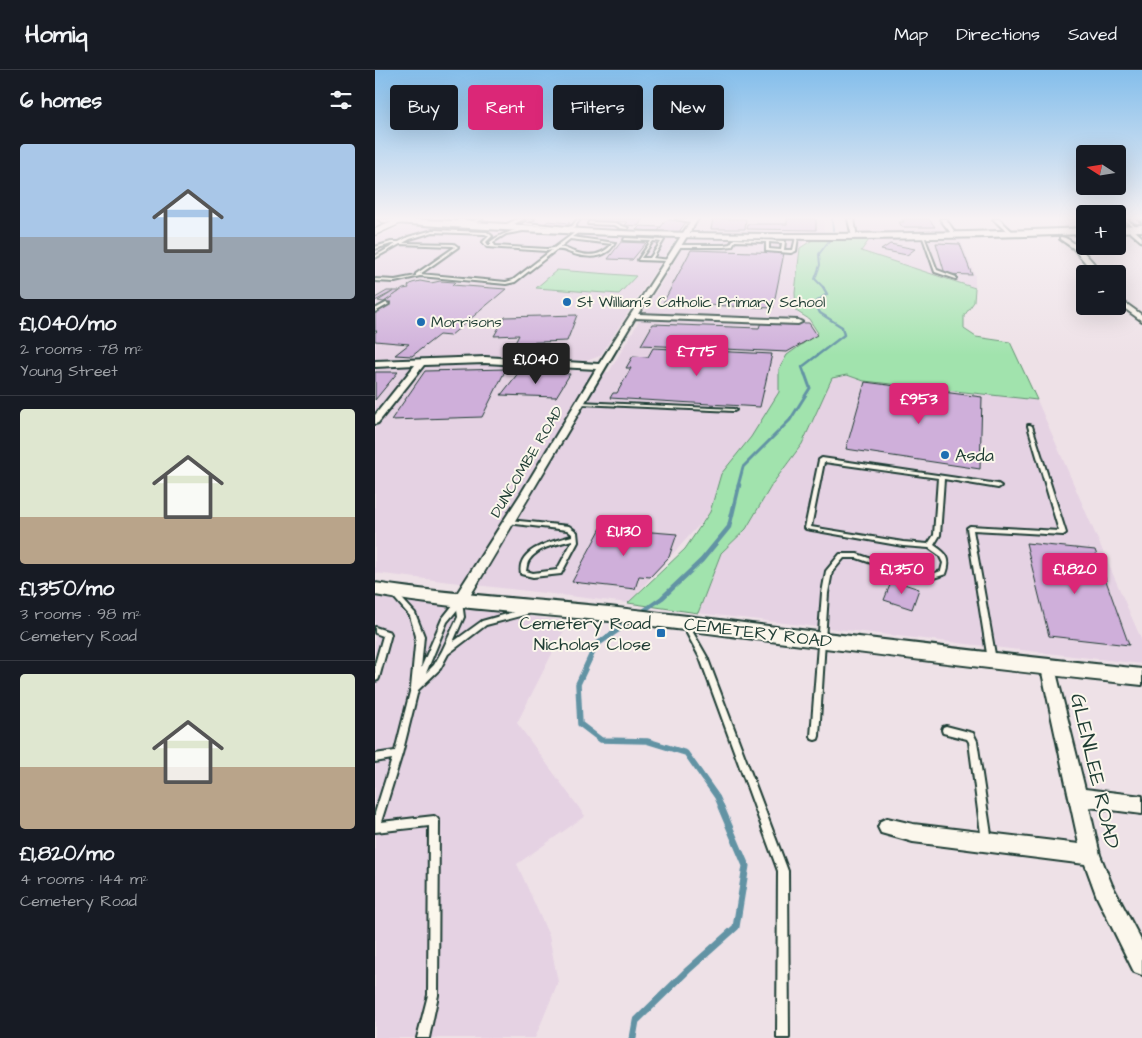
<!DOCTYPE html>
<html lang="en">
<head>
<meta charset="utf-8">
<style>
	:root { --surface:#171b24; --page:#20242c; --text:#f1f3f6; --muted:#9ea1a6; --line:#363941; --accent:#db2777 }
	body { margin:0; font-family:"Architects Daughter",sans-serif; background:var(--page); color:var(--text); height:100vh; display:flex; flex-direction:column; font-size:19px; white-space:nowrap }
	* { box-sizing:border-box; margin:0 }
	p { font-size:16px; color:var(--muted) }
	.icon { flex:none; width:28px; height:28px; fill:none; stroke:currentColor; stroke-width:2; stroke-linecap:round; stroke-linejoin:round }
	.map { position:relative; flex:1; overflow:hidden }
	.side { display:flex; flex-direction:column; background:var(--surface); width:375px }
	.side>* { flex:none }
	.hud { position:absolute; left:15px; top:15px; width:475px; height:45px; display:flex; gap:10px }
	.needle { width:32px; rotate:282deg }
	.controls { position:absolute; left:701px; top:75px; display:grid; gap:10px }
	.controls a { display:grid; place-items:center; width:50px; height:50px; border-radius:5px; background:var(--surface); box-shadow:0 5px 20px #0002; font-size:25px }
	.price { position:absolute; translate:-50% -42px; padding:0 11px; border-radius:5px; background:var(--accent); color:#fff; font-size:16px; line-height:32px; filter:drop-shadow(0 1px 2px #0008) }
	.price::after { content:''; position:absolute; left:50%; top:30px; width:15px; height:11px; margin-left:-8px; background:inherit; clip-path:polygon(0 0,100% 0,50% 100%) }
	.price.on { background:#222; color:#fff }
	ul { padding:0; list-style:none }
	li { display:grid; align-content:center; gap:10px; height:265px; padding:0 20px }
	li+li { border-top:1px solid var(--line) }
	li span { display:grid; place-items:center; height:155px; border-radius:5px; color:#555 }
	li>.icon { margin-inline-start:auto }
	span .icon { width:90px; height:90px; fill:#fffc; stroke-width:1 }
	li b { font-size:21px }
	h2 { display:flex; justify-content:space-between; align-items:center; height:60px; padding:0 20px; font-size:21px }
	.tag { padding:0 18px; border-radius:5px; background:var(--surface); box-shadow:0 5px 20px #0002; font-size:18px; line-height:45px }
	.tag.on { background:var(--accent); color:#fff }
	header { display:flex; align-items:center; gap:30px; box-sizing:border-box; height:70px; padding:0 25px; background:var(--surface); border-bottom:1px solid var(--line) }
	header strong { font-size:24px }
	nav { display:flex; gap:28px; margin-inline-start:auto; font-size:18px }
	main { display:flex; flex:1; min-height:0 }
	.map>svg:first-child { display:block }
</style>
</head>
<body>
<header>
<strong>Homiq</strong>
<nav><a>Map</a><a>Directions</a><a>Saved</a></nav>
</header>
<main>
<section class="side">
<h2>6 homes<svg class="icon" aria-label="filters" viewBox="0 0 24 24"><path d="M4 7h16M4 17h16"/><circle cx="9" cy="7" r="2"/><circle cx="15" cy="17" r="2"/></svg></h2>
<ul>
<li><span style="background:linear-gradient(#a9c7e8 60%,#9aa5b1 0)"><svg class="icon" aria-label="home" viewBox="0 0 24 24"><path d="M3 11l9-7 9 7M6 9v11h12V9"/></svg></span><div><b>£1,040/mo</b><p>2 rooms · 78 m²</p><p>Young Street</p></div></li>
<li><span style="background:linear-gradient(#dfe7d0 70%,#b9a48a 0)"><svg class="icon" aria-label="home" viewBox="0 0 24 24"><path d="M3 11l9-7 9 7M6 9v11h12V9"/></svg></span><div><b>£1,350/mo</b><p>3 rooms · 98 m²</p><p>Cemetery Road</p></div></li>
<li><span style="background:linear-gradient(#dfe7d0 60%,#b9a48a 0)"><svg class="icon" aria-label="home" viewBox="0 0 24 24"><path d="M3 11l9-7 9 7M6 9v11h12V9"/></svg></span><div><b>£1,820/mo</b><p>4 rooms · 144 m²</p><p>Cemetery Road</p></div></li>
</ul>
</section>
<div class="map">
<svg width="767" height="968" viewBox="0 0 767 968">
	<rect width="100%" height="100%" fill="#eee1e7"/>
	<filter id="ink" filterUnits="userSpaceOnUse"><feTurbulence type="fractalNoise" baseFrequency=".02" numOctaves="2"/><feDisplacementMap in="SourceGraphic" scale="10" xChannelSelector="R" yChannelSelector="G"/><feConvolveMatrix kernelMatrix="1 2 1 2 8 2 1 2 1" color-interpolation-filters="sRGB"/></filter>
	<g filter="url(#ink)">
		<!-- built -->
		<g fill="#e5d2e3">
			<polygon points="154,149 270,149 255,166 301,168 225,286 211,291 123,286 0,289 0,168 27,156 129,161"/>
			<polygon points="313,149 449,149 449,164 431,164 426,177 421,241 442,265 336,442 253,533 0,503 0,296 111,295 234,302 323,151"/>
			<polygon points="473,149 558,149 569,163 475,164"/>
			<polygon points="585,169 600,205 600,218 486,181 494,170"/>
			<polygon points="472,305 489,311 662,330 767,571 767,594 323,543 346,483 371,459 398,413 427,374 457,308"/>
			<polygon points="0,524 193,552 142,653 210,746 142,794 174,866 183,912 160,968 0,968"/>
		</g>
		<!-- green -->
		<g fill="#a1e3ad" stroke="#609070">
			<polygon points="439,169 494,170 486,181 600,218 599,232 589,246 589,259 601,267 635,272 662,330 489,311 472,305 457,308 427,374 398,413 371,459 346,483 323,543 253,533 310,479 335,442 346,404 376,367 404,322 404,299 412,285 443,263 434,249 421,241 420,223 425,178"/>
			<polygon points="182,200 261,206 244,224 161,218"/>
		</g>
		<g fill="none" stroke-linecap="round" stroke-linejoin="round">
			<!-- stream-far5 -->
			<g stroke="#6293a4" stroke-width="2">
				<polyline points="457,149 458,160"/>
				<polyline points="449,218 440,209 445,195 444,184 454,171"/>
			</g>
			<!-- stream-far4 -->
			<polyline stroke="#6293a4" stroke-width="2.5" points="430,305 427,297 469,265 467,257 445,243 440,233 452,224 448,217"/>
			<!-- stream-far3 -->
			<polyline stroke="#6293a4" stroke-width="3" points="363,416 368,397 415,350 435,318 430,304"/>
			<!-- stream-far2 -->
			<g stroke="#6293a4" stroke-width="4.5">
				<polyline points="264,544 287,528 327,490 354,457 364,415"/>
				<polyline points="245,558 256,550"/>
			</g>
			<!-- stream-far1 -->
			<polyline stroke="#6293a4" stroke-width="5.5" points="247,557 221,575 203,614 205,654 226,670 272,671 311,683 342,727 347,738"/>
			<!-- stream -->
			<polyline stroke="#6293a4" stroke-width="7" points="258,968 261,951 313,900 361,857 371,796 346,737"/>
		</g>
		<!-- building -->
		<g fill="#cfafda" stroke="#1f3d34">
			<polygon points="208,149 268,149 263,156 250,155 253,152 206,150"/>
			<polygon points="338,149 371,149 370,159 336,159"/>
			<polygon points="412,149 441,149 441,160 372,159 373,154 412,154"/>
			<polygon points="527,149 554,149 560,157 527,157 524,152 529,152"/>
			<polygon points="291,150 306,151 311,152 304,162 283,161"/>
			<polygon points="173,151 195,153 191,156 195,156 167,156"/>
			<polygon points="265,156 286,157 283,161 261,160"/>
			<polygon points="246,172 271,173 257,190 233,189"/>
			<polygon points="561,173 585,174 597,205 570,204"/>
			<polygon points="515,174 540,179 532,185 506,180"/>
			<polygon points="316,180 409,183 398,238 288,233"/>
			<polygon points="45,211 56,213 65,211 80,212 77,215 131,219 75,266 64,265 37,286 20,285 34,274 0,271 0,263 2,261 0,261 0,243 16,232 9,232 28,219 34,218 33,216 37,213"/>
			<polygon points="12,221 19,221 0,231 0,228"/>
			<polygon points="19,221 25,221 9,232 3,231"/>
			<polygon points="202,245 192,271 140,273 144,265 119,266 130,247"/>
			<polygon points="386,252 434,253 442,265 412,282 266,275 278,254 384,258"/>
			<polygon points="278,278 397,284 385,337 235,328 238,323 242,323 256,298 251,298 258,286 273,287"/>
			<polygon points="131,299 107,347 16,350 50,301"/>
			<polygon points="0,302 23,302 0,330"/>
			<polygon points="144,302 195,304 181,327 126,325"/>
			<polygon points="490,312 607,327 605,399 471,379"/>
			<polygon points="226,458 227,458 302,464 294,487 275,507 264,506 260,519 197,512"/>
			<polygon points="651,473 720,480 754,575 674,566"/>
			<polygon points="517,510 544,519 537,539 509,530"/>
		</g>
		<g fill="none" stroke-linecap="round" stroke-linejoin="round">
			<!-- service casing -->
			<g stroke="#1f3d34" stroke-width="4">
				<g id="service">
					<polygon points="83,149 98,151 104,149 108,149 98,153 82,151"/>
					<polygon points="156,149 159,149 151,153 193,157 197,156 203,149 205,149 199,158 193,159 147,154"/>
					<polygon points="748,149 751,149 764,158 762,159"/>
					<polygon points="763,149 766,149 767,152"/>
					<polygon points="214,152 241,153 247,156 253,158 252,159 245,158 240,155 213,154"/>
					<path d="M147,159L148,161L131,164L118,172L120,176L172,179L179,178L202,161L203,163L197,167L240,173C238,176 236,180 232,182C222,189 207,187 196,183C190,181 188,179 181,180L140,212L131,214L45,206L20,212L0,211V209L20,210L41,206V204L80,177L78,176L25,174L0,188V186L21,174H16L0,179V177L16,172H24L33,167L58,160L112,162L117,166L111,172L113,175H117L115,172C124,165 135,161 147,159ZM58,162L110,164L114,166L108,172L112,177L172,181L177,180L138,210L131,212L45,204L83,177L79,174L28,173L35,169ZM195,169L237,174C227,186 214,187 199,182C193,180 190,177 184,178Z"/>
					<polygon points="547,165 549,166 562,200 581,207 581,209 560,202"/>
					<path d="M422,166L423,167L421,181L416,183L391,181V172L360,171L357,176L349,177H302L301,176L302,175H349L355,174L359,169L410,171L409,180H418L421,167ZM394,172L407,173L406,180L394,179Z"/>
					<path d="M250,168L289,170L278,188L295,190L293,191L263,190L276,171L249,170ZM278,171L286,172L275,188H266Z"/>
					<polygon points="11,233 14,234 0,242 0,239"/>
					<polygon points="204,332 359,339 361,340 359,341 206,334 204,333"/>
					<polygon points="653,355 655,355 657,356 691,463 688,465 598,460 621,590 620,592 617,593 614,592 613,590 592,458 595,456 684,461 653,356"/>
					<path d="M447,388L623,414L626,416L623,418L569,409L565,465L559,475C571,483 577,488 571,504L552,510L539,508L482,488H469L457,502L453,523L444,666L443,669L440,670L437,669L436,666L447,523L451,501L465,484H482L541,504L552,506L566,501L568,493L564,485L554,478L528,476L431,459L430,458L444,390ZM449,392L563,408L559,465L553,474L528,472L436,457Z"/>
					<path d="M134,450L194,456L202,462L203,472L186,504L158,507L146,504C141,478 179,471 197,466V464L192,460L132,453L131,452ZM197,470V472L182,500L158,503L151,501C152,496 152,492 155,489C164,477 183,474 197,470Z"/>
					<path d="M18,520L20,521L40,543L49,566L46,598L67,549L82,530H86L87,532L89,547L78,572L107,551L153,538L155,539L156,541L155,543L153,544L111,555L73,584L65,599L43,620L27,684L6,752L59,746L62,748L64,751L63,925L54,968H42L53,925L54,756L0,762V743L17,689L0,692V684L20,681L36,618L41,566L35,546L15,523L16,521ZM82,540L83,547L67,581L59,595L51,603L72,552Z"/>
					<polygon points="310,551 312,552 332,587 413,801 414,968 402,968 403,801 325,588 307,554 308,552"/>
					<polygon points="0,557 15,562 16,564 4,608 3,610 0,611 0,594 8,566 0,563"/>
					<polygon points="571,656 598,663 602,671 617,771 615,774 612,776 609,774 607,771 594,672 592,669 568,663 567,660 568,657"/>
				</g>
			</g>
			<!-- minor casing -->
			<g stroke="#1f3d34" stroke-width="4">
				<g id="minor">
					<polygon points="142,149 149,149 129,159 124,158"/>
					<path d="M301,149H323L263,244L423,250L427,252L423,254L260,248C203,343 147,440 89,536L84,537L79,536L77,532L79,528L147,422L221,299L110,293L49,295L3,353L0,354V345L40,295L0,297V291L110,287L224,294L315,152Z"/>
					<polygon points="473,149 479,149 482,168 477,167"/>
					<polygon points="565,149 571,149 583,167 579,167"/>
					<polygon points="618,149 624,149 639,163 639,165 635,165"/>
					<polygon points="753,158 757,158 767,167 767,172 753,160"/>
					<path d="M685,167C698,167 719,193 727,204H720L698,178L685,169Z"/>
					<polygon points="742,227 767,245 767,251 742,233"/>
					<polygon points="673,592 678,594 680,598 710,719 767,726 767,744 714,737 725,785 737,815 767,872 767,905 759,902 722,827 710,794 538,772 506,763 503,757 506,751 512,748 538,754 704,774 666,598 668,594"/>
				</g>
			</g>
			<!-- tertiary casing -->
			<g stroke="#1f3d34" stroke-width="4">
				<path id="tertiary" d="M0,513C90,527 180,530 270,541C436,561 601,582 767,599V615C601,598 436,576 270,555C180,544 90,541 0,525Z"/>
			</g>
			<!-- secondary casing -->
			<g stroke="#1f3d34" stroke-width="3">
				<polygon id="secondary" points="24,149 35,149 0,165 0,159"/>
			</g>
			<!-- primary casing -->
			<g stroke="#1f3d34" stroke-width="4">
				<g id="primary">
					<path d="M3,149C92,149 181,159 271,162C417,166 564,164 710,158V164C475,173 241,170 7,152Z"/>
					<polygon points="767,155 767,161 742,162 742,156"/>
				</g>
			</g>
			<!-- service -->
			<use href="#service" fill="#fbf7ec" fill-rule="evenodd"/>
			<!-- minor -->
			<use href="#minor" fill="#fbf7ec" fill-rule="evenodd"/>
			<!-- tertiary -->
			<use href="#tertiary" fill="#fbf7ec" fill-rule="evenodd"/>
			<!-- secondary -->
			<use href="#secondary" fill="#fbf7ec" fill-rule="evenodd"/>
			<!-- primary -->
			<use href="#primary" fill="#fbf7ec" fill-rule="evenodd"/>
		</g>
	</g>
	<!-- sky -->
	<linearGradient id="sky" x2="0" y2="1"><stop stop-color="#84beeb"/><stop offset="0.52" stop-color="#f7f2f4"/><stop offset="1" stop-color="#f7f2f4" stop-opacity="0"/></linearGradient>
	<rect width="767" height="285" fill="url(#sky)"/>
	<!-- markers -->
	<g fill="#1f6fb2" stroke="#fbf7ec" stroke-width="2">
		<circle cx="192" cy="232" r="5"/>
		<circle cx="46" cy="252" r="5"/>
		<circle cx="570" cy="385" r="5"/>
		<rect x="281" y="558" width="10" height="10" rx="2.5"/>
	</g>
	<g text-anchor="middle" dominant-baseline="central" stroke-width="4" stroke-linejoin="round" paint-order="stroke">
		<!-- far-poi labels -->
		<g font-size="15" fill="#1f3d34" stroke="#fbf7ec" text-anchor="start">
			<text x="202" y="232">St William's Catholic Primary School</text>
			<text x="56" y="252">Morrisons</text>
		</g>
		<!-- far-street labels -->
		<g font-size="15" fill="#1f3d34" stroke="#fbf7ec">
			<text transform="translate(152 392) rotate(-59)">DUNCOMBE ROAD</text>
		</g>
		<!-- poi labels -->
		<g font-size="18" fill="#1f3d34" stroke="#fbf7ec" text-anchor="start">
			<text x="580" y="385">Asda</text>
			<text x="276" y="553" text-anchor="end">Cemetery Road<tspan x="276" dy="21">Nicholas Close</tspan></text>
		</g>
		<!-- street labels -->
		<g font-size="18" fill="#1f3d34" stroke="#fbf7ec">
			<text transform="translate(383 563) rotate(7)">CEMETERY ROAD</text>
		</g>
		<!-- near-street labels -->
		<g font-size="21" fill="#1f3d34" stroke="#fbf7ec">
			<text transform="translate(720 701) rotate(77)">GLENLEE ROAD</text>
		</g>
	</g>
</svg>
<div class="controls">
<a><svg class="needle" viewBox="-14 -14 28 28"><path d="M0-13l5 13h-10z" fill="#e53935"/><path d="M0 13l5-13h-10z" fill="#9ea1a6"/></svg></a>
<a>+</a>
<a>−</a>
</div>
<b class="price" style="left:322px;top:307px">£775</b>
<b class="price on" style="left:161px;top:315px">£1,040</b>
<b class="price" style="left:544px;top:355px">£953</b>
<b class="price" style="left:249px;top:487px">£1,130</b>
<b class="price" style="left:527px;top:525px">£1,350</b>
<b class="price" style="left:700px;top:525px">£1,820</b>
<div class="hud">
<a class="tag">Buy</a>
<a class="tag on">Rent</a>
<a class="tag">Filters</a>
<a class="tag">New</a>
</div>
</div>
</main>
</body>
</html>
